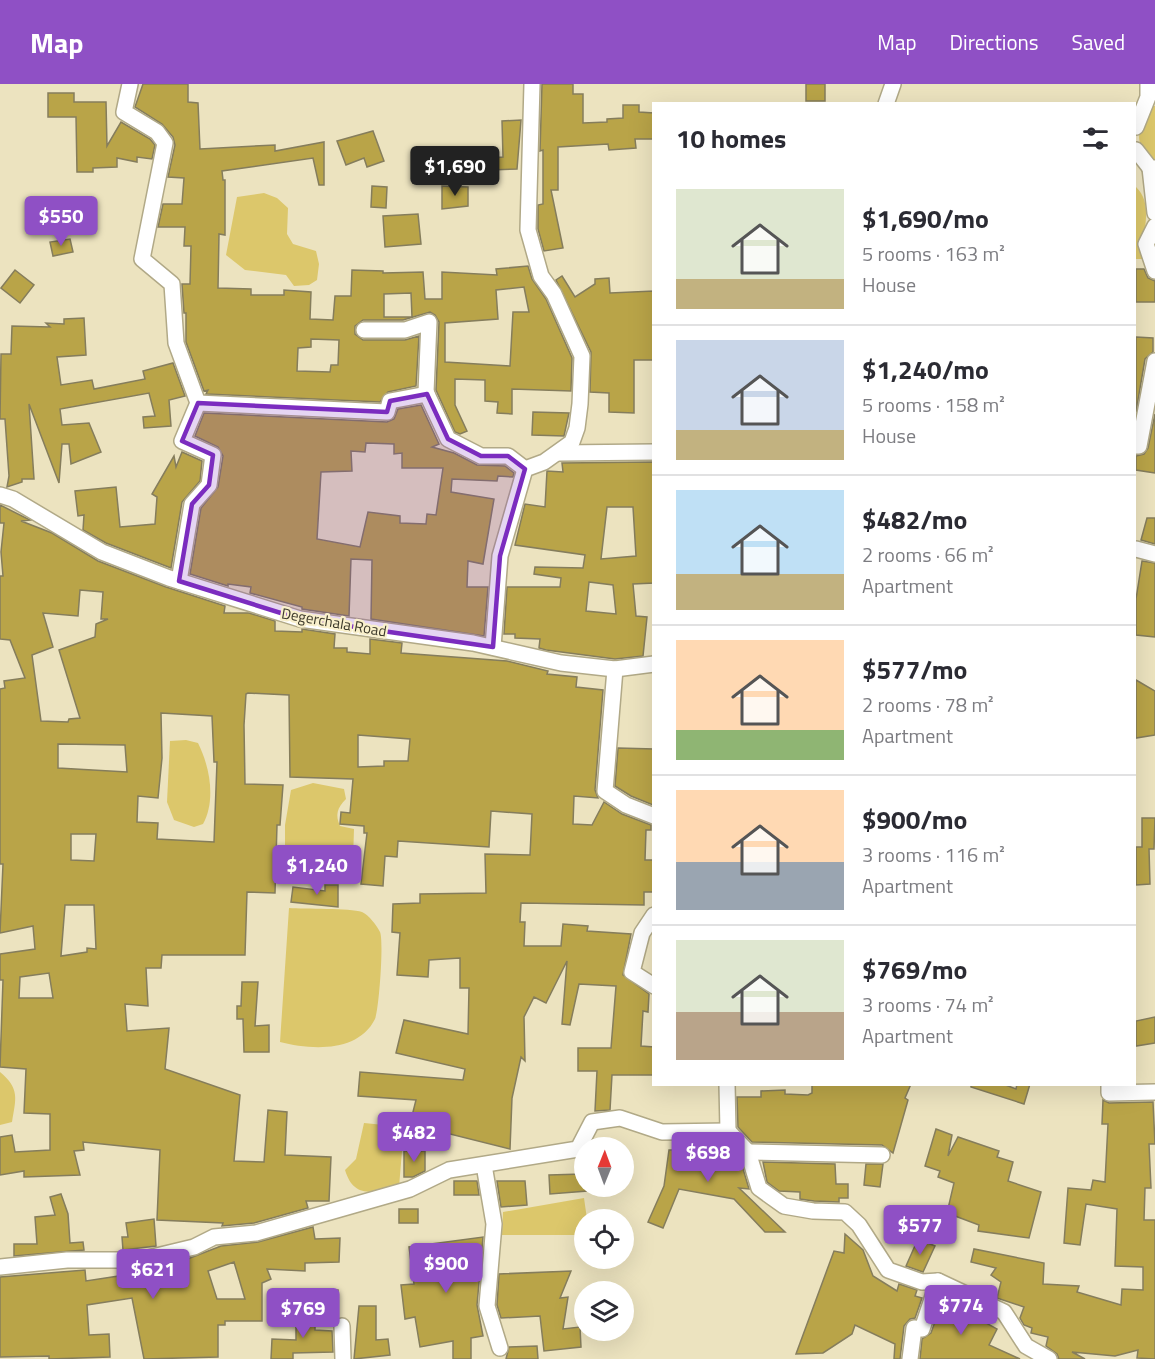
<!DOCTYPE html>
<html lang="en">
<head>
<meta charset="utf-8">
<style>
	:root { --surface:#fff; --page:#f7f7f7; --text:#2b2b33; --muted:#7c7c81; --line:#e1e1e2; --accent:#8f50c5 }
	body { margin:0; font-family:"Titillium Web",sans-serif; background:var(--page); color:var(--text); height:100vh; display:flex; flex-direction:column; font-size:22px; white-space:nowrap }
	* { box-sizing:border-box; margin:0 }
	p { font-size:20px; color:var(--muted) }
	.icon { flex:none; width:33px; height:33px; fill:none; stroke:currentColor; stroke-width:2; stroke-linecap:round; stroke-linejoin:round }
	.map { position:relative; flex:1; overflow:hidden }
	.sheet { position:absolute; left:652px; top:18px; width:484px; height:984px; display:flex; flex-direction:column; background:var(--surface); border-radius:0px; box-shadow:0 6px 24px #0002 }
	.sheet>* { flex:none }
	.needle { width:39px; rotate:1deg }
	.tools { position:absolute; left:574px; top:1053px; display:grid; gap:12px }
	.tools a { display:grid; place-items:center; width:60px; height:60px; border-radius:50%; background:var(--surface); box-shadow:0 6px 24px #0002; font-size:30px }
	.price { position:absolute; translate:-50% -51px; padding:0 14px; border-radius:6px; background:var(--accent); color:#fff; font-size:20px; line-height:39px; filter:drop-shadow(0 2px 3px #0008) }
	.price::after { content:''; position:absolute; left:50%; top:36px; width:18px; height:14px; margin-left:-9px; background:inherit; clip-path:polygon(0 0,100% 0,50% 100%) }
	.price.current { background:#222; color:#fff }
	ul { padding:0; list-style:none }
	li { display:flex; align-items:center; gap:18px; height:150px; padding:0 24px }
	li+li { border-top:2px solid var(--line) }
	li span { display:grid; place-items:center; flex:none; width:168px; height:120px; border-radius:0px; color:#555 }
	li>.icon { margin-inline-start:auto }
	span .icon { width:72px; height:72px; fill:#fffc; stroke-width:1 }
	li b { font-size:26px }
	h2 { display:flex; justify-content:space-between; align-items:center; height:72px; padding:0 24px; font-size:26px }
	header { display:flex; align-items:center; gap:36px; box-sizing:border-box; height:84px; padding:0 30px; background:var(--accent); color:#fff }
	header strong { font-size:28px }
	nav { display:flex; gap:33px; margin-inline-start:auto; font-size:21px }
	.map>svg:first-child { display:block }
</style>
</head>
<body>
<header>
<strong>Map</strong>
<nav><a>Map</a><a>Directions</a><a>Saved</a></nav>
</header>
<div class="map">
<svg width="1155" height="1275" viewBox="0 0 1155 1275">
	<rect width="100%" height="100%" fill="#ece3bf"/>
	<!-- water -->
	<g fill="#dcc76b">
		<path d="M1151,22H1155V82C1133,55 1136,52 1151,22Z"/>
		<path d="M1136,103C1155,121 1141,149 1143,175H1136Z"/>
		<polygon points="264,109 277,114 288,124 287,150 293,160 316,167 319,180 317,196 309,201 294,202 286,191 245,186 226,171 237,113"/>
		<path d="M186,656L198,659C210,683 216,716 203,740L194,743L174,736L167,718L170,657Z"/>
		<path d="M313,699L344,705L346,715C337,724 335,731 340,742L354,745L353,776L346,794H303L285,783V741L291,706Z"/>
		<path d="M289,824C304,825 350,824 362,828C369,831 377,842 380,848C384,857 379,925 375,935C358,969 311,966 280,958Z"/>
		<path d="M0,988C20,1005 16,1014 12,1038L0,1041Z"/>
		<path d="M364,1039L404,1043L399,1103C375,1108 354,1116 345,1086L356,1075Z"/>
		<polygon points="584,1114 587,1135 585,1136 585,1151 502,1151 503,1128"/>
	</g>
	<!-- building -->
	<g fill="#b9a448" stroke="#857d5c" stroke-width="1.5" fill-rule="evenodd">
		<path d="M143,0H188V18L198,19L200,65L275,61V67L324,58V101H319L313,74L222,87L223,96H225V151L219,150L218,204L251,205V211H284V206L311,208L310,235L333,236L335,212H351L352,186L383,187V189L423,188L425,215H442V188L497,191L496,185L528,182L532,195L546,215L572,274L571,307L512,305V330L497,329L498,318L485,317V296L455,295V321L467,347L460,350L455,348L436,306L439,238L435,231L430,228L403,236H363L355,242V250L363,256H405L419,252L416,302L388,308L380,318L206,310L208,306L204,307L186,258V229H184L182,200H190L191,162H184L185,143H158L163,120H182L184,94L168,93L175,61L173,53L162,40L135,23ZM524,203L529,228H513L510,282L445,278V239L498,235L496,206ZM411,209L412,233H384V210ZM311,255L339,256L338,281H331L330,288L297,287L298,264L311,263Z"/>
		<polygon points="542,0 573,0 573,10 583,10 583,39 607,38 607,35 623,34 623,21 639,21 639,28 654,29 654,55 635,55 636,64 609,66 608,60 558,63 558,106 551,106 563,164 544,167 538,145 538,121 543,120 543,66 540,67"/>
		<rect x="806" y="0" width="19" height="17"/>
		<polygon points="48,9 74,9 74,18 106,18 107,62 121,38 150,55 155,61 152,75 137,73 137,78 117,74 117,83 93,84 93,88 77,88 76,33 48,33"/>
		<polygon points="521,36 517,85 491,86 491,74 503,73 502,37"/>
		<polygon points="373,47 384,77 367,83 364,74 346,81 337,57"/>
		<polygon points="372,102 387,103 386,124 371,123"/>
		<polygon points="442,102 468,103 468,122 442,125"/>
		<polygon points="418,130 421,160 385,163 383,132"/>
		<polygon points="70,155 73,168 53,172 50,158"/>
		<polygon points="1136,185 1144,185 1148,194 1155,197 1155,218 1136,218"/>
		<polygon points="15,186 34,201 20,219 1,204"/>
		<polygon points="562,192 575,213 595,200 595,195 609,194 610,209 654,207 654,276 634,276 634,329 609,328 609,309 590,308 591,268 556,196"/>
		<polygon points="84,234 86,271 57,273 61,301 92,296 94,305 145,295 143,287 173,279 185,312 169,316 171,342 144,344 143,333 155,332 149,309 60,325 62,341 89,339 101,368 71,380 69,360 62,360 59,399 29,320 34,395 22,395 22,398 7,403 9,392 5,335 0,335 1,270 11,270 12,242 50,243 46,239 64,240 64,235"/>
		<polygon points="1136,253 1153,254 1153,268 1145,275 1136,328"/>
		<path d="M421,321L439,360L432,363L454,369L477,381L505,382L514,389L513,393L498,392L497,397L452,395L451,408L494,415L483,480L468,477L467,503H488L484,552L371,535L372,476L351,475L349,532L302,525V523L250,509L251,503L228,500V502L190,490L201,424L218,403L223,372L218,363L195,352L204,329L387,338L394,335L398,325ZM366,359L394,360V370L402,369V384H443L436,431L427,430L426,440L400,439V432L368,428L360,463L317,455L321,388L352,387L351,367L365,368Z"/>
		<polygon points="533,328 569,329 564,352 532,351"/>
		<polygon points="1155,330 1155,389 1136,386 1136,372 1144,370 1148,364"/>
		<polygon points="182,368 202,377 200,397 182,418 171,484 106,459 83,446 84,431 78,432 75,407 116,403 120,443 155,440 157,413 152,410 174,372 176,383"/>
		<path d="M654,378V499L633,500L636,532L647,533L643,572L615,575L546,566L539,564L540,555L515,554V550H504L507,503H560L561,494L534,490L535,483L583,484L585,471L515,461L525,420L545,423L547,387L563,388L562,379ZM607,423H633L636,472L601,475ZM589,498L613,501L616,530L586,527Z"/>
		<path d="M0,421L30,436L21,437L52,449L98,477L166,503L225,522L224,529H249L275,537V547L302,548V545L335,550L334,564H347V568L370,570V555L402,559L401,569L507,577L548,587L547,590L577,593L576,603L603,606L595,706L598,714L574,712L573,740L592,741L604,718L622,730L651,741V746H646L645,776H654V808H644V821L521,819L520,838H525L524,862H561L563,840L588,842L587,847L631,850L623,891L649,910L648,928L643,927L641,962L654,963L653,991H612L610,1026L595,1027L597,987H578V964H611L616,902L579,900L570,941L562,940L567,877L546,919L534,913L524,933L525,977L521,973L512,1014L510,1065L410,1040L416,1016L358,1012L360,988L463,996L465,985L396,969L404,936L468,950L469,904H460V874L429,876L428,893L397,891L400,849L392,848L393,820L420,819V810L486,809L485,770L530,771L532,730L491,727L489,763L398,757L397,773L385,772L383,802L361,800L367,749H364V742L340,740L341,728L350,729L353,695L290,693L289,611L248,609L246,610L244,641L245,700L283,701L280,741H277L275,809L247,808L245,871H162L161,884H146L148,922L125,920L127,947L169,944L165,985L240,1011L234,1077L264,1078L268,1026L287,1028L285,1071L331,1073L329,1117H306L308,1124L254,1139L222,1142L223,1139L157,1136L160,1066L83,1058L84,1066L74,1067L80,1091L24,1093V1087L0,1091V1053L12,1051L15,1068L50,1066V1030L24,1029L26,985L0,983L3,896H0V870L35,865L33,842L0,849L3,780H0V605L5,604L4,597L25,594L10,556L0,555V492H3L1,468L4,439H0ZM80,506L103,508L101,535H108L96,540L95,553L59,566L80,634L69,635L68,638L41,637L32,571L53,563L43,529L78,532ZM161,629L212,632L214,678H217L214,758L157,755L158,739L137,738L138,712L158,714L162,674ZM358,651L410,655L408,677H384V682L358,683ZM58,660L125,661L127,688L58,684ZM71,750H96L94,777L71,776ZM65,821H94L96,865L87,864V868L61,872ZM49,889L53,914H19L20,893Z"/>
		<polygon points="1147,434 1155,434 1155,460 1141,456"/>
		<polygon points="1142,477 1155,479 1155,553 1136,551 1136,515"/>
		<polygon points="1136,596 1155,607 1155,651 1136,654"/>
		<polygon points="618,664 654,665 653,721 631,712 615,702"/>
		<polygon points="1142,734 1155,734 1154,765 1149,765 1150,800 1136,801 1136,763 1142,763"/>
		<polygon points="325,801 338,801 338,823 291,818 293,803 325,807"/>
		<polygon points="242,898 258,898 255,942 269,941 269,968 244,968 243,935 237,935 237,922 241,922"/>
		<polygon points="1155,933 1155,959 1136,962 1136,937"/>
		<polygon points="812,1000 911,1000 905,1014 908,1016 893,1069 882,1061 752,1058 738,1043 737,1013 761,1013 761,1007 785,1006 785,1010 808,1011 812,1009"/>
		<polygon points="971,1000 1003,1000 1016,1005 1017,1000 1030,1000 1024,1020 971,1003"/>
		<polygon points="1103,1016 1109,1019 1153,1018 1155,1060 1149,1060 1151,1104 1145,1104 1144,1136 1155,1136 1155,1275 1137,1274 1138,1266 1115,1272 1072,1268 1085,1275 1059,1275 1057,1270 1046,1262 1048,1253 1031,1249 1032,1244 1024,1241 1020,1234 1024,1223 997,1214 1001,1198 991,1191 996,1184 971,1178 974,1165 1044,1179 1043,1200 1079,1202 1077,1208 1121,1221 1122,1205 1143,1206 1143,1183 1115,1182 1117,1125 1086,1120 1080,1161 1064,1159 1068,1104 1091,1106 1093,1096 1105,1098 1108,1040 1102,1040"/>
		<polygon points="936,1045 952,1051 948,1072 958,1053 999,1067 997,1073 1013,1078 1008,1097 1041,1108 1029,1154 978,1147 979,1141 947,1129 954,1099 938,1093 940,1087 925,1082"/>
		<polygon points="669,1066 729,1066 741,1078 749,1105 739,1104 785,1148 765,1148 734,1115 679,1105 663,1144 648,1138 664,1102"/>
		<polygon points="404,1067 425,1067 425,1087 413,1093 404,1093"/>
		<polygon points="763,1078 835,1080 836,1100 848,1100 848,1114 839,1114 839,1118 814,1117 800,1115 800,1108 779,1107 767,1098"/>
		<polygon points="866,1080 883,1080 880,1103 864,1101"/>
		<polygon points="582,1090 587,1107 550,1110 549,1091"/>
		<polygon points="454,1097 477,1097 479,1111 454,1111"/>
		<polygon points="497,1097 525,1097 527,1121 501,1123"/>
		<polygon points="61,1110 68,1130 70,1159 83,1158 84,1166 14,1172 14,1160 37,1160 35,1133 55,1131 50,1113"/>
		<rect x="399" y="1125" width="19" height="14"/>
		<polygon points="154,1135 156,1162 123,1166 122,1153 128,1153 126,1139"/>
		<path d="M313,1143L315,1155L340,1154L339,1178L305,1179V1187L267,1185L271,1195L262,1199V1237H225V1241H218V1273L144,1275L132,1214L87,1221L89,1251L109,1250L110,1273L49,1275V1272L0,1273V1193L85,1186L86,1197L125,1191V1186H142L185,1176L221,1162L258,1158ZM234,1178L245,1215H217L208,1187Z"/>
		<polygon points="845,1150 863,1166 873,1192 897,1207 899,1200 917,1206 915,1212 922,1214 915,1234 910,1235 904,1242 900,1275 894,1275 895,1260 855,1241 852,1250 823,1269 796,1270 834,1167 844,1169"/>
		<polygon points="483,1153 477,1221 483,1252 471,1254 471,1275 453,1275 453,1257 420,1263 415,1233 405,1235 401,1201 414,1200 409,1163"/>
		<polygon points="918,1155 935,1162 923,1188 906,1182"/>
		<polygon points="571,1187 560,1214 568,1213 563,1245 580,1243 581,1263 544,1267 540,1232 501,1234 497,1221 499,1190"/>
		<rect x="320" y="1206" width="18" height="14"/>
		<polygon points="942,1218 969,1222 989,1232 986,1239 997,1245 989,1261 1020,1275 920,1275 922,1255 931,1249"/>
		<polygon points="359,1222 376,1222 376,1256 388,1255 390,1271 354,1275"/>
		<polygon points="296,1226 315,1226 315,1246 332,1247 333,1268 293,1269 293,1275 271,1275 272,1255 296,1256"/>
		<polygon points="537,1262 538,1275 506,1275 509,1263"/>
	</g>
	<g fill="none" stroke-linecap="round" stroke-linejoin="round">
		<!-- minor casing -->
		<g stroke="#b1a987" stroke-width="18">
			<g id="minor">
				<polyline points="130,0 124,28 157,48 165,59 142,175 172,200 176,259 198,319 182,357 213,371 209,401 192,420 179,497"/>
				<polyline points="886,20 893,0"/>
				<polyline points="1136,43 1148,13 1148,0"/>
				<polyline points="1136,66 1150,84 1155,84"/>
				<polyline points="1150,84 1155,129"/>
				<polyline points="1155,142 1146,160 1155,187"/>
				<polyline points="364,246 405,246 429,238 426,308 448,355 481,372 508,372 525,385"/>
				<polyline points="198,319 387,328 390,317 427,310"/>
				<polyline points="1136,362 1139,362 1155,277"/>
				<polyline points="559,369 654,368"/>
				<polyline points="0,411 13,415 102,468 169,494 300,535 473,559 561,579 615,585 654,580"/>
				<polyline points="1136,465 1155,470"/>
				<polyline points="493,563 500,472 525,385 544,378 572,358 577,344 580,320 582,272 554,210 541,192 528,146 532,0"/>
				<polyline points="615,585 605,707 626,721 654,732"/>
				<polyline points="654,831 642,849 632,888 654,902"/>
				<polyline points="727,1000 728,1047"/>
				<polyline points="1109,1000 1109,1009 1155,1008"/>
				<polyline points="748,1068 882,1071"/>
				<polyline points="484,1081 494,1140 487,1222 500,1264"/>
				<polyline points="0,1183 67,1176 140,1176 194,1163 214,1153 256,1149 410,1105 449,1086 578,1065 592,1038 620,1034 662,1048 728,1047 748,1068 759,1104 784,1122 813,1127 845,1128 859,1141 888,1186 922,1198 938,1197 1004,1228 1026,1262 1049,1275"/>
				<polyline points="342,1242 343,1275"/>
				<polyline points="910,1275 914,1244 922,1245 938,1197"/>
			</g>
		</g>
		<!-- minor -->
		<use href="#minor" stroke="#fff" stroke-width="15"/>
	</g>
	<!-- marked area -->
	<path fill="#7b2cbf" fill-opacity="0.2" stroke="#7b2cbf" stroke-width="4.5" stroke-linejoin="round" d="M427,310L448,355L481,372H508L525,385L500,472L493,563L300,535L179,497L192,420L209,401L213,371L182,357L198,319L387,328L390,317Z"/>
	<g text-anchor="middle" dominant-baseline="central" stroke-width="4.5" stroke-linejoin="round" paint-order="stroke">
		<!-- street labels -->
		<g font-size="15" fill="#3b382a" stroke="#f9f0cc">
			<text transform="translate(334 538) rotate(10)">Degerchala Road</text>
		</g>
	</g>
</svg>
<div class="tools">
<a><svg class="needle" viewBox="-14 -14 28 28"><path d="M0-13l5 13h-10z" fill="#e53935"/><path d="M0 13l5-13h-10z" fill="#7c7c81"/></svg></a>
<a><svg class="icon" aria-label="locate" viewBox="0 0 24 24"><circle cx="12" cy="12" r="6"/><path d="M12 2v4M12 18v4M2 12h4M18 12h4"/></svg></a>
<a><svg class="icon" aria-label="layers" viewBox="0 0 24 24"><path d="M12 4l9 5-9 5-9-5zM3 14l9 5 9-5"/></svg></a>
</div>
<b class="price current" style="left:455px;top:113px">$1,690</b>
<b class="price" style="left:61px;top:163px">$550</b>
<b class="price" style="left:317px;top:812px">$1,240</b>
<b class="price" style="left:414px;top:1079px">$482</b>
<b class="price" style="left:708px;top:1099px">$698</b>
<b class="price" style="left:920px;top:1172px">$577</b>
<b class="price" style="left:446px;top:1210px">$900</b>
<b class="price" style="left:153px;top:1216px">$621</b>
<b class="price" style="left:961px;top:1252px">$774</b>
<b class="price" style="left:303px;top:1255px">$769</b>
<section class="sheet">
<h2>10 homes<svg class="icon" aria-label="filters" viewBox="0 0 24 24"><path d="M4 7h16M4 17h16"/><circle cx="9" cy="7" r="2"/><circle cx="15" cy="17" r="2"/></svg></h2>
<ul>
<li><span style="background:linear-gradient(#dfe7d0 75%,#c2b280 0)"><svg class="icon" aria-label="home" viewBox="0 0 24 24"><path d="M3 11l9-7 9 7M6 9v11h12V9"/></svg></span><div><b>$1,690/mo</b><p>5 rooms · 163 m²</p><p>House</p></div></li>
<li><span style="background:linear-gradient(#c9d6e8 75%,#c2b280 0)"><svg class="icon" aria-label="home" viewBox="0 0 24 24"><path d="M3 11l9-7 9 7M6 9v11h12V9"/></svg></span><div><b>$1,240/mo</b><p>5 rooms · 158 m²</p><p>House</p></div></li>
<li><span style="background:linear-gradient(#bfe0f5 70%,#c2b280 0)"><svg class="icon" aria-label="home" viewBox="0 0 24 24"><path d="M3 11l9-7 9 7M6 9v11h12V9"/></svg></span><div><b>$482/mo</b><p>2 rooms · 66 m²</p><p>Apartment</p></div></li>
<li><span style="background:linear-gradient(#ffd9b3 75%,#8fb573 0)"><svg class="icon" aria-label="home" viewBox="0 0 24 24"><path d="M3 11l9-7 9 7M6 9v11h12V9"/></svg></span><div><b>$577/mo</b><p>2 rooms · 78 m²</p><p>Apartment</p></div></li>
<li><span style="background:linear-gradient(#ffd9b3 60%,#9aa5b1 0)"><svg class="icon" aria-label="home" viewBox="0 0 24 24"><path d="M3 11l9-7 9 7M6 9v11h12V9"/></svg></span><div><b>$900/mo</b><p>3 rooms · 116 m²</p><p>Apartment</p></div></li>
<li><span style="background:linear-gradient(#dfe7d0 60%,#b9a48a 0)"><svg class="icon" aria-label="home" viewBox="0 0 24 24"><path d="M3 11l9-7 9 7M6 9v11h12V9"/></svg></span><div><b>$769/mo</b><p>3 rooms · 74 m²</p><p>Apartment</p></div></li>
</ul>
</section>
</div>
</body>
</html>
